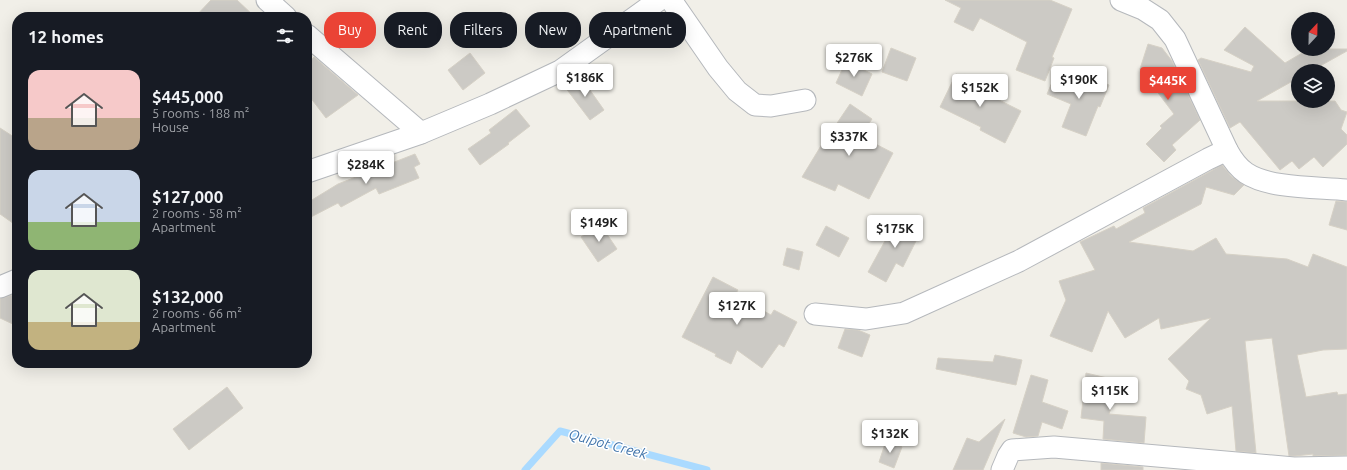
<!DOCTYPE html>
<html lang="en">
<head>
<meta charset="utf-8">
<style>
	:root { --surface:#171b24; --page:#20242c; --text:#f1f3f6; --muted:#9ea1a6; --accent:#ea4335 }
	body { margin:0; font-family:Ubuntu,sans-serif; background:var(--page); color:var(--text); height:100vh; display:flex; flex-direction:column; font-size:15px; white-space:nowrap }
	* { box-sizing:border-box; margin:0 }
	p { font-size:13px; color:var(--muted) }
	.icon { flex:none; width:22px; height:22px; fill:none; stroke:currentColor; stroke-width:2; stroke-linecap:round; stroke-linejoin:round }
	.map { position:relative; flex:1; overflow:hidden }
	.side { position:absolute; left:12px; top:12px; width:300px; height:356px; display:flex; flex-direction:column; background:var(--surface); border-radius:16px; box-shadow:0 4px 16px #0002 }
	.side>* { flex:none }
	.hud { position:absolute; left:324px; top:12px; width:380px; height:36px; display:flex; gap:8px }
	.needle { width:26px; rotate:22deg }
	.buttons { position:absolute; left:1291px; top:12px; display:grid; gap:8px }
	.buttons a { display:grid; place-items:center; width:44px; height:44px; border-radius:50%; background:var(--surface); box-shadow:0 4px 16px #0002; font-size:20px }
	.price { position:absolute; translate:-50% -34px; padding:0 9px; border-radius:4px; background:#fff; color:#222; font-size:13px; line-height:26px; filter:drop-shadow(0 1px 2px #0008) }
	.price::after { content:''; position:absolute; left:50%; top:24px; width:12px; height:9px; margin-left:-6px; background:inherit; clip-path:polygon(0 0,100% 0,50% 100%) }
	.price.on { background:var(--accent); color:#fff }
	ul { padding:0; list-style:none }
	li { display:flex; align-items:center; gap:12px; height:100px; padding:0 16px }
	li span { display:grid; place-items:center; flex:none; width:112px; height:80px; border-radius:12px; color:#555 }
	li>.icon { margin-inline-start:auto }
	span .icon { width:48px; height:48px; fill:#fffc; stroke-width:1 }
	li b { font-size:17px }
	h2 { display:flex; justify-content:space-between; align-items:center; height:48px; padding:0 16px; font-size:17px }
	.tag { padding:0 14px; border-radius:16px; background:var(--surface); box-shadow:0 4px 16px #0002; font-size:14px; line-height:36px }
	.tag.on { background:var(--accent); color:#fff }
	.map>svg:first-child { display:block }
</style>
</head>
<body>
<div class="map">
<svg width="1347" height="470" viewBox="0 0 1347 470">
	<rect width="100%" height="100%" fill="#f1efe8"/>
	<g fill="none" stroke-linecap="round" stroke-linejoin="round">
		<!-- stream -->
		<polyline stroke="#aadaff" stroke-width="7" points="525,470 560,431 707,470"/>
	</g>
	<!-- building -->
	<g fill="#cccac5" stroke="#d6d1c6">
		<polygon points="211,0 237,0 255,17 195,17"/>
		<polygon points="945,0 1050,0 1072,9 1052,57 1054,58 1045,81 1016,70 1027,42 980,18 973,31 954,22 961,8"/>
		<polygon points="1245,27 1285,63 1309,49 1347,49 1347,51 1311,71 1298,71 1298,78 1257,101 1335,101 1341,110 1347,112 1341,129 1347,135 1347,144 1323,167 1314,157 1299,169 1292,161 1280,170 1240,122 1230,128 1198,60 1201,58 1251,72 1254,66 1224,50"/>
		<polygon points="1148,44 1162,48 1172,61 1200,120 1172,145 1176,150 1164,162 1146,144 1162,128 1160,126 1174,114 1140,69"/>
		<polygon points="891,48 916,58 907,81 882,72"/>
		<polygon points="470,53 485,73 463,90 448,70"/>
		<polygon points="314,57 358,95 326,118 307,93 307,65"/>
		<polygon points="846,61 872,74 862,96 836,83"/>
		<polygon points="1057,71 1085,84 1087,76 1109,85 1100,107 1098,106 1086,136 1062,127 1071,104 1047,94"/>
		<polygon points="956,74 987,88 985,93 1021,111 1005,143 980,130 981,127 940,107"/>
		<polygon points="580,76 604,110 590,120 565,87"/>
		<polygon points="850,104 872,119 860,136 893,153 869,199 838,184 835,191 802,177 830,131 831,132"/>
		<polygon points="516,109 530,126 508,143 509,144 480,165 468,149 491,133 489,130"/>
		<polygon points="0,128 17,139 17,226 0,214"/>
		<polygon points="415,154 420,164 414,167 419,178 379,194 376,188 341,207 338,203 307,219 307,203 338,184"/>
		<polygon points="1222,165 1232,177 1244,185 1234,195 1206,187 1201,204 1129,242 1193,251 1216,238 1226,254 1287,259 1308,267 1313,254 1347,267 1347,349 1323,350 1297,355 1306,397 1337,392 1338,395 1347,394 1347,455 1313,456 1313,454 1295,456 1289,456 1272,338 1245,341 1256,453 1236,451 1232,406 1207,414 1201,395 1186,389 1189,381 1168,359 1211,318 1161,329 1159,318 1125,338 1108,311 1092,352 1050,336 1066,300 1059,281 1095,270 1080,242 1114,226 1116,229 1145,213 1143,208"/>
		<polygon points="1336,201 1347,202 1347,230 1329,225"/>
		<polygon points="897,219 922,229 903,267 896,263 886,282 868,272"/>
		<polygon points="600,224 617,249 598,262 581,237"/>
		<polygon points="826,226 849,238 839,257 816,245"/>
		<polygon points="787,248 803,252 799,270 783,265"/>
		<polygon points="713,277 738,290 735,295 771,315 774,310 797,322 784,347 779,344 762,368 737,350 731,364 715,356 716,354 682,337"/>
		<polygon points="12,295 17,298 17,326 0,318 0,299"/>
		<polygon points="845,329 858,330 870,335 862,357 838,348"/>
		<polygon points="995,355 1022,360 1016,385 936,369 938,358 993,362"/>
		<polygon points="1086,373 1120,381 1109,414 1146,417 1144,443 1103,439 1104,421 1081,418"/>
		<polygon points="1031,375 1048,380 1042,402 1068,411 1062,429 1042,422 1038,436 1026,437 1013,433"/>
		<polygon points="227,387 243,408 189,450 173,429"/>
		<polygon points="1005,419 983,470 953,470 967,438 979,442"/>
		<polygon points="886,441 902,447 894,468 879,462"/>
		<polygon points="1101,463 1143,467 1143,470 1101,470"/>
	</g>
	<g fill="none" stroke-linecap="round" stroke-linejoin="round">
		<!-- street casing -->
		<g stroke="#b5b8bc" stroke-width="23">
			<g id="street">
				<polyline points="267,0 286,17"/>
				<polyline points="671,0 718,68 737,91 755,105 771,106 805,100"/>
				<polyline points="307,35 421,133"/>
				<path d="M1227,150C1232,159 1237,167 1246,173C1270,189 1319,187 1347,190"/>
				<polyline points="307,172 421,133 490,104 560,71 659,0"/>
				<polyline points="0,287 17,280"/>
				<polyline points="815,314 866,319 904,313 1019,261 1208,159 1227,150 1175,39 1160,20 1143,9 1121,0"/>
				<polyline points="1002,470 1008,456 1012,450 1054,447 1294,468 1347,467"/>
			</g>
		</g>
		<!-- street -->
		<use href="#street" stroke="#fff" stroke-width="21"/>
	</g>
	<g text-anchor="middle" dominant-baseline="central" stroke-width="3" stroke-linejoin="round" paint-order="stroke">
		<!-- water labels -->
		<g font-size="14" font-style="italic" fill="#4174aa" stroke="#fff">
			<text transform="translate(608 444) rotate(15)">Quipot Creek</text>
		</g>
	</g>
</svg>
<div class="buttons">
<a><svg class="needle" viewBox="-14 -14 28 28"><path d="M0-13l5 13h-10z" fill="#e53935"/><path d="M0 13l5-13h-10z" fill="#9ea1a6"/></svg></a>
<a><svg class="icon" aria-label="layers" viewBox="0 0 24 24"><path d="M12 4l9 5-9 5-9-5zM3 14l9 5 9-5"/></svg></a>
</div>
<b class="price" style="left:854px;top:78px">$276K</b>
<b class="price" style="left:585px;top:98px">$186K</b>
<b class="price" style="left:1079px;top:100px">$190K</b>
<b class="price on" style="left:1168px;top:101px">$445K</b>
<b class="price" style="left:980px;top:108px">$152K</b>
<b class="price" style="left:849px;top:157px">$337K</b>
<b class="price" style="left:366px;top:185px">$284K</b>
<b class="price" style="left:599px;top:243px">$149K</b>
<b class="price" style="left:895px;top:249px">$175K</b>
<b class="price" style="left:737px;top:326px">$127K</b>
<b class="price" style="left:1110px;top:411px">$115K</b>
<b class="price" style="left:890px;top:454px">$132K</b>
<div class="hud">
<a class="tag on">Buy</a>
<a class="tag">Rent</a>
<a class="tag">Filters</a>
<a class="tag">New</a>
<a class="tag">Apartment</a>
</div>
<section class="side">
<h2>12 homes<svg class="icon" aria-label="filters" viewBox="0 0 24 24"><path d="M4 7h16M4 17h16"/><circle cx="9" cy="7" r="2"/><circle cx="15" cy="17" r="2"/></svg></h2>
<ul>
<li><span style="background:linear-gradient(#f6c9c9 60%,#b9a48a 0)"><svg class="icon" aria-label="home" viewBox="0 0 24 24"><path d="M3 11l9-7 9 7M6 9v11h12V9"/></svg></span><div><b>$445,000</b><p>5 rooms · 188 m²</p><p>House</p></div></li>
<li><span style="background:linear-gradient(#c9d6e8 65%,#8fb573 0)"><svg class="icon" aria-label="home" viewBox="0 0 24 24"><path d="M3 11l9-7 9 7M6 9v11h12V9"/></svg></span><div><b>$127,000</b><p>2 rooms · 58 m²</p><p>Apartment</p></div></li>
<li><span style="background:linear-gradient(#dfe7d0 65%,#c2b280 0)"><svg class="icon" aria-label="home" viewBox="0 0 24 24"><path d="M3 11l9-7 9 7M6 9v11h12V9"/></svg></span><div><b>$132,000</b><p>2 rooms · 66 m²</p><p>Apartment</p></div></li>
</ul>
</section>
</div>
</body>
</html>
